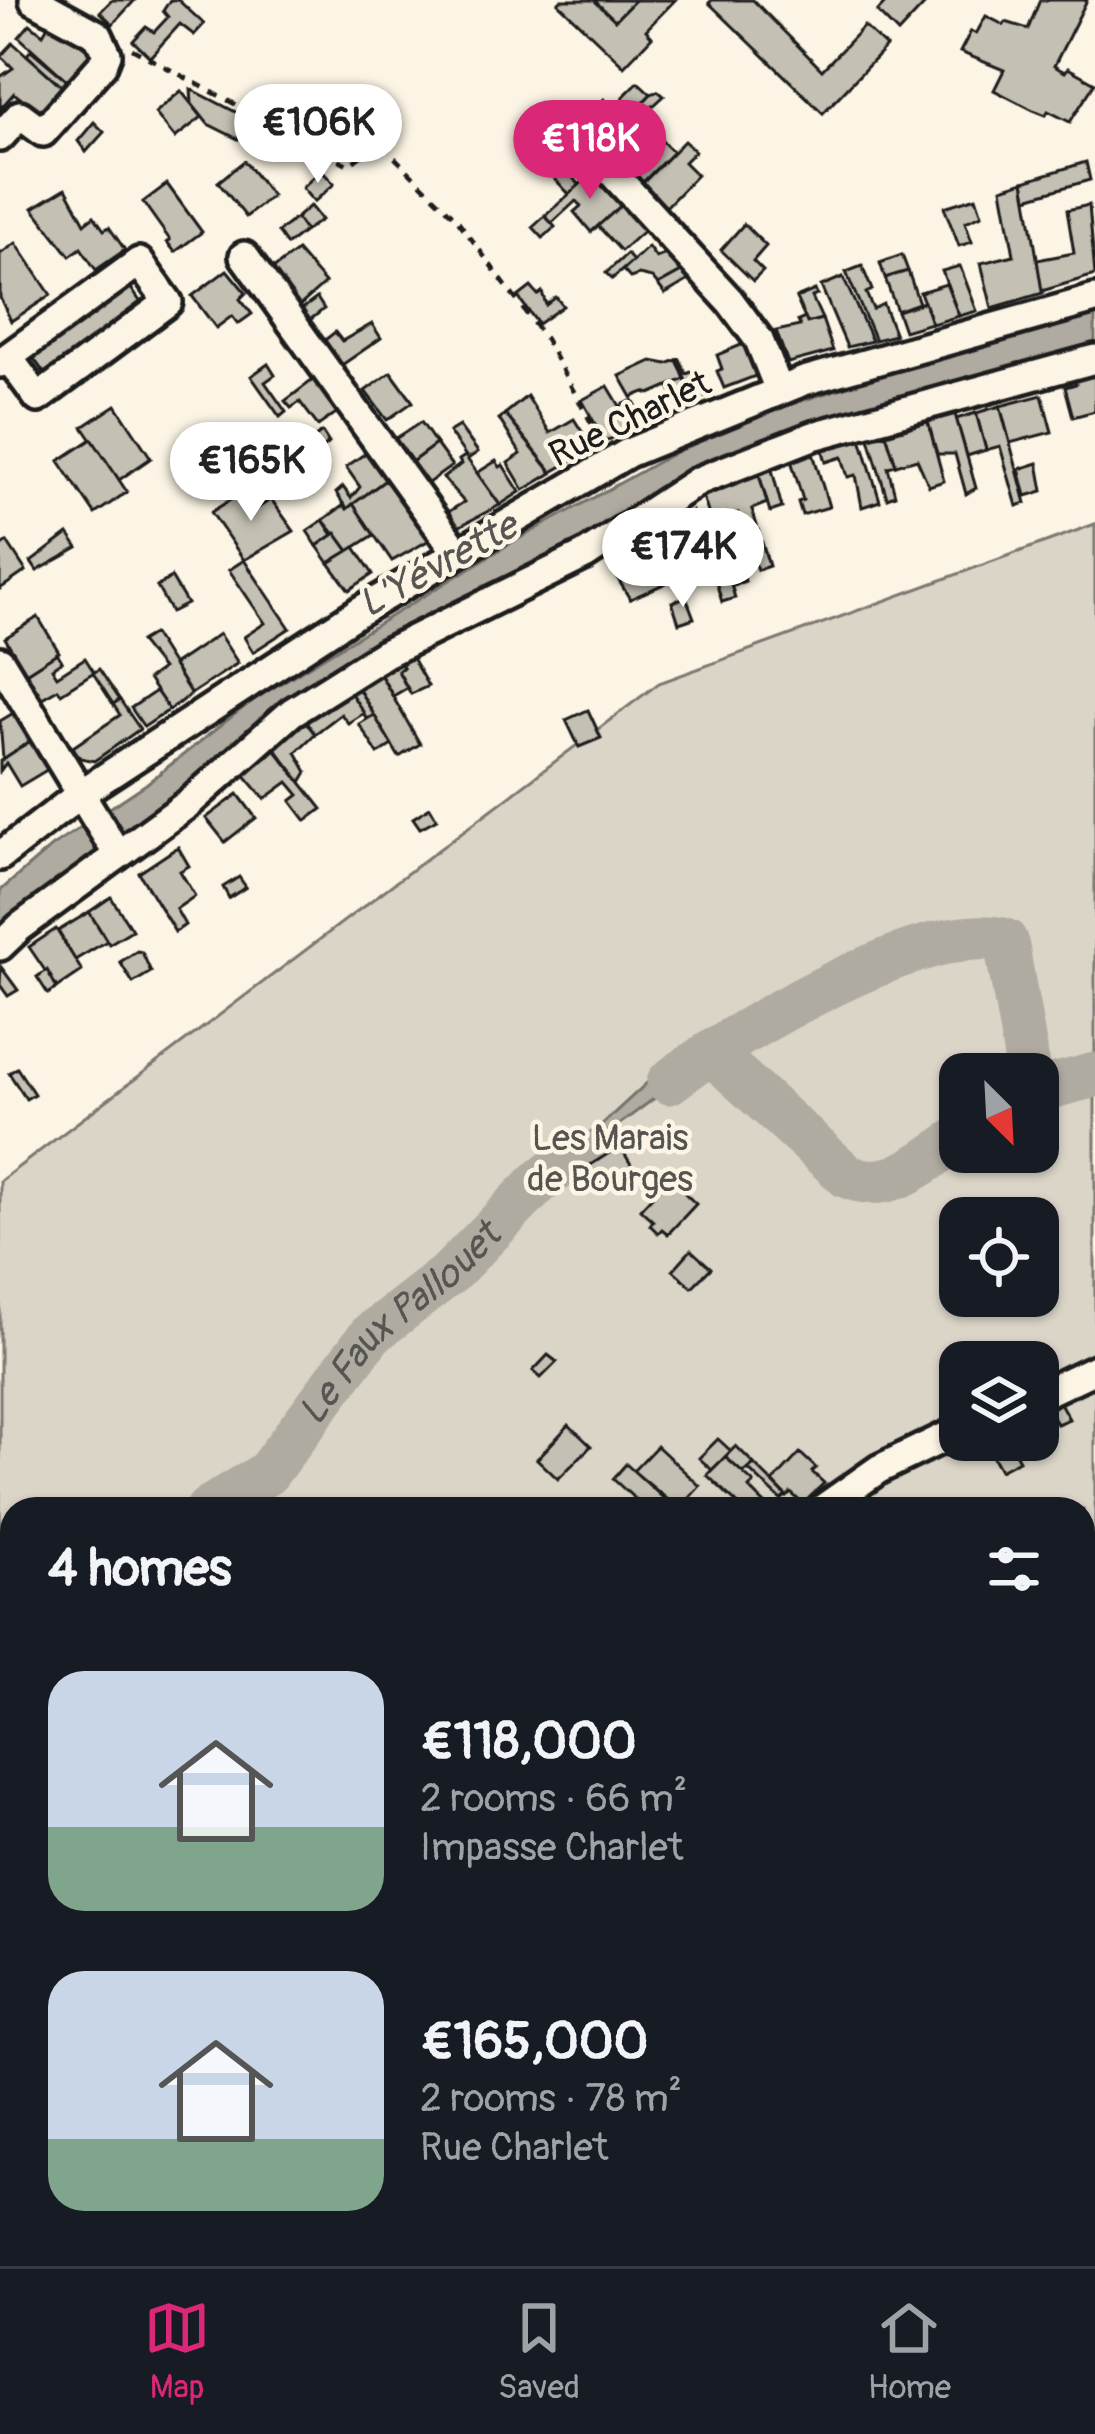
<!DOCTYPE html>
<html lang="en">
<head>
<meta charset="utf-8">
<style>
	:root { --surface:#171b24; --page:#242831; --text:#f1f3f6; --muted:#9ea1a6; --line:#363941; --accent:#db2777 }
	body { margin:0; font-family:Pangolin,sans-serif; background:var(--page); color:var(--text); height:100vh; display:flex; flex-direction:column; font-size:45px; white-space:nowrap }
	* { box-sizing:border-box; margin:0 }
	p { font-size:39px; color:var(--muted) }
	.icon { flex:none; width:66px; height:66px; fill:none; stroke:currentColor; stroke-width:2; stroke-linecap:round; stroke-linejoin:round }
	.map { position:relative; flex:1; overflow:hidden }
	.drawer { position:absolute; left:0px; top:1497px; width:1095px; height:771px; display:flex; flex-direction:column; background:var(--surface); border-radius:36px 36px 0 0; box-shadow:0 3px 9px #0004 }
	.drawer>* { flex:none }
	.needle { width:78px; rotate:156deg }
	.fabs { position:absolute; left:939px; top:1053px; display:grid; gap:24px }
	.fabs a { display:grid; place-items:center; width:120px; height:120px; border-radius:24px; background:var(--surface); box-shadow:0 3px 9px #0004; font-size:60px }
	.price { position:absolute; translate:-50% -102px; padding:0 27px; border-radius:42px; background:#fff; color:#222; font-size:39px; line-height:78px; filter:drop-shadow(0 3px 6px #0008) }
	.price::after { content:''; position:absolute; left:50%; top:72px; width:36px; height:27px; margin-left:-18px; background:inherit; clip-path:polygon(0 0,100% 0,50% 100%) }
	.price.active { background:var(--accent); color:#fff }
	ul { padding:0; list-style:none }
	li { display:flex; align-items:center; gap:36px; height:300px; padding:0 48px }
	li span { display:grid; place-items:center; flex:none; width:336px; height:240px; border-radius:36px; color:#555 }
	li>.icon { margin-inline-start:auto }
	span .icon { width:144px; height:144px; fill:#fffc; stroke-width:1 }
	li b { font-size:51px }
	h2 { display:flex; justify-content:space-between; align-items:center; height:144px; padding:0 48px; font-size:51px }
	.dock { display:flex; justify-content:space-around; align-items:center; height:168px; border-top:3px solid var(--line); background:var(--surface); font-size:33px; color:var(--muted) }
	.dock a { display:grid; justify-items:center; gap:6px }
	.dock .active { color:var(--accent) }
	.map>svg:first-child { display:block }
</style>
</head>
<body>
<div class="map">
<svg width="1095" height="2266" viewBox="0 0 1095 2266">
	<rect width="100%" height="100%" fill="#fcf5e5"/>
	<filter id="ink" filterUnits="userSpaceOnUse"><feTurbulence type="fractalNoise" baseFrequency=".00833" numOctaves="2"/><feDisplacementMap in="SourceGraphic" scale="24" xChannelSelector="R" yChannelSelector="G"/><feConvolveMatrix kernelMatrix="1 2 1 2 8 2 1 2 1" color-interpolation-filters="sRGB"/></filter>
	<g filter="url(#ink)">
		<!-- green -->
		<path fill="#dbd5c8" stroke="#7c7872" stroke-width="3" fill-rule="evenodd" d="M1095,524V2266H0V1181L659,683ZM960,1074H1038V1152H960ZM960,1218H1038V1296H960ZM960,1362H1038V1440H960ZM12,1509H1083V2256H12Z"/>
		<!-- water -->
		<g fill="#b0aba1" stroke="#75726c" stroke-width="3">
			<polygon points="1095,316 1095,345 810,424 370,653 151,818 72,869 0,930 0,891 51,847 146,784 253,700 506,546 685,447 786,406 897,370"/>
			<polygon points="1004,928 1014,932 1035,1072 1095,1066 1095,1073 1038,1088 1038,1074 1030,1074 1026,1057 1005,937 946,941 867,964 721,1049 521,1197 452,1272 360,1343 275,1467 208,1509 181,1509 258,1462 352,1333 481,1228 511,1191 599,1127 662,1069 853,965 928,939"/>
		</g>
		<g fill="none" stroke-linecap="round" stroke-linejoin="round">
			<!-- stream -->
			<g stroke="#75726c" stroke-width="8">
				<polyline points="1083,2005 1095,1997"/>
				<polyline points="1083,2118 1095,2109"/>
				<polyline points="0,2175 12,2187"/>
				<polyline points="78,2256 88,2266"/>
				<polyline points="895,2266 905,2256"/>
			</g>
			<!-- river -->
			<g stroke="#b0aba1" stroke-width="45">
				<path d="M713,1054L847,1176C892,1195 923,1161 960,1138"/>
				<path d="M669,1082C730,1035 929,917 1005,941L1007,947L1029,1074"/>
				<polyline points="1038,1090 1095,1075"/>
				<path id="s1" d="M208,1509L267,1473L371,1334L451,1272L538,1183L579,1152"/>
			</g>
		</g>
		<!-- building -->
		<g fill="#c4c0b3" stroke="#1c1c1c" stroke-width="3">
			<polygon points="112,0 135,0 113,24 100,12"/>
			<polygon points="170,0 178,0 204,24 194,35 180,24 150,57 133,41 146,27 154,32 168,17 163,11"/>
			<polygon points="561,0 594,0 615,20 635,0 675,0 646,30 652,37 624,66 558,3"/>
			<polygon points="594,0 635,0 615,20"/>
			<polygon points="712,0 753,0 822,70 864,26 886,47 823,113 709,3"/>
			<polygon points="888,0 929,0 898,33 877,12"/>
			<polygon points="1040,0 1087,0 1054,66 1065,72 1068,68 1095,83 1070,122 1048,111 1046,115 1033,110 994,90 1004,70 960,52 971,31 976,34 986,16 1004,25 1006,22 1028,29"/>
			<polygon points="52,19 95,56 70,83 19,37 30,24 43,34"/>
			<polygon points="13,43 65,89 41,115 14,93 0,109 0,77 13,68 1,56"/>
			<polygon points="31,50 70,83 65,89 27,55"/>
			<polygon points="638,82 651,94 599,147 580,124 604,99 617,110 624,96"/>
			<polygon points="191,89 249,119 238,139 208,124 192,104"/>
			<polygon points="181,91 202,117 175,138 155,113"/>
			<polygon points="658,91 664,96 639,119 643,122 613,155 602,145 651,94"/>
			<polygon points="94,122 104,132 86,152 78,141"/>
			<polygon points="643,122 648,127 617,159 613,155"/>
			<polygon points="648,127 673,152 643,182 617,159"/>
			<polygon points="684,141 695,151 684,162 697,175 666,207 642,184"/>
			<polygon points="244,161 272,196 246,217 218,182"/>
			<polygon points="1086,162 1090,180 1027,198 1024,181"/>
			<polygon points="321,170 334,184 314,202 302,188"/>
			<polygon points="565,170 580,185 569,194 555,179"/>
			<polygon points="596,170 625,202 591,232 574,212 581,206 576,201 552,223 545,216"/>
			<polygon points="1024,181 1043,293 992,308 981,263 1014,255 1002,188"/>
			<polygon points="167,184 202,232 175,252 167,242 170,240 143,202"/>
			<polygon points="66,188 85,223 94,216 104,230 109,227 125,250 96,270 81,248 70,256 33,208"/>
			<polygon points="976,197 982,215 965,222 972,242 959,246 944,207"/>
			<polygon points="625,202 648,227 621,251 598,226"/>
			<polygon points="1089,205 1095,275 1042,291 1037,260 1074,253 1067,210"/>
			<polygon points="310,206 321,220 305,231 296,218"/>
			<polygon points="545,216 555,227 543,238 533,227"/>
			<polygon points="296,218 305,231 287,245 278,232"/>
			<polygon points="744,224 766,246 753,261 763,271 753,281 721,250"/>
			<polygon points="16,243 51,295 11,321 0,298 0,254"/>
			<polygon points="648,247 656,258 671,252 687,269 658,285 652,278 639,275 630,278 623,270"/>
			<polygon points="297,251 325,283 296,309 269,272"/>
			<polygon points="627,254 633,261 612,279 606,273"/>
			<polygon points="902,255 908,271 885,278 880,263"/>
			<polygon points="862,266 872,290 866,293 873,309 883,304 895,335 875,340 846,272"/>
			<polygon points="960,266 977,311 959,316 942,271"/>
			<polygon points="687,269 694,277 665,294 658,285"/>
			<polygon points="227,270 246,293 240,299 252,314 238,324 232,316 216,328 192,296"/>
			<polygon points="908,271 919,303 897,311 885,278"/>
			<polygon points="843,277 872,341 847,347 821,286"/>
			<polygon points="126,281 146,310 50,381 28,351"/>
			<polygon points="946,284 959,316 932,324 920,292"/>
			<polygon points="531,287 538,295 542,292 546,305 556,297 563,306 538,324 518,297"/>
			<polygon points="815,290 817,295 812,297 822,319 807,323 796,298"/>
			<polygon points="317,298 324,309 306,323 298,312"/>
			<polygon points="924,302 931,323 904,331 897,311"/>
			<polygon points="805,318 807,323 822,319 833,351 788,363 776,331 800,326 798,321"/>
			<polygon points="372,324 381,338 339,367 321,343 335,332 342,341"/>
			<polygon points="748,342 761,374 724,388 717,371 722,369 717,355"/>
			<polygon points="680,359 686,374 697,370 707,393 713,393 693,400 677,360"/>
			<polygon points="677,360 685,379 650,394 644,392 632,397 620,376 652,361 667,364"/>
			<polygon points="1095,363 1095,411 1073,417 1065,387 1076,384 1073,370"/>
			<polygon points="268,364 275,375 265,382 286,412 280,417 251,376"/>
			<polygon points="391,372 413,402 387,420 365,391"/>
			<polygon points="318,376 342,409 318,426 300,402 291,408 285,401"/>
			<polygon points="685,379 693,400 678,406 669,386"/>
			<polygon points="608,386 620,406 633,400 645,420 605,442 582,400"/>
			<polygon points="1042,395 1052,432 1010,443 1000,406"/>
			<polygon points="527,396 550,433 574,419 593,449 552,472 505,414"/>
			<polygon points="116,405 151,458 119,480 83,427"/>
			<polygon points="1000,406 1026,503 1017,506 1000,446 986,450 976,413"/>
			<polygon points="976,413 986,450 967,456 956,419"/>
			<polygon points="505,414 552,473 524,490 508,463 521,454 499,419"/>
			<polygon points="955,414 976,488 966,494 955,454 937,454 928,422"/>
			<polygon points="421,422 436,444 409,464 392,441"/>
			<polygon points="928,422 944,481 929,486 917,459 896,465 886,434"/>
			<polygon points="459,426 478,452 468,459 449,432"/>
			<polygon points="858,428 880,501 862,507 856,475 848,477 842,457 826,462 820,440"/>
			<polygon points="322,432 329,443 310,457 302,447"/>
			<polygon points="886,434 896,465 888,467 895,495 887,498 869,438"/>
			<polygon points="92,439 127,492 95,514 59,461"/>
			<polygon points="810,443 829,507 802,515 798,502 803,500 788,450"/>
			<polygon points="436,444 452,466 424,486 409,464"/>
			<polygon points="371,449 391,476 347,509 336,493 343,487 351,498 360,487 346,467"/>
			<polygon points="465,456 500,505 456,528 445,514 464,502 443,478 461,464 459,460"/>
			<polygon points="496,461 500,467 503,465 520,492 500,505 477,473"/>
			<polygon points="770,462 782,508 770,512 757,467"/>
			<polygon points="1038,463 1043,491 1026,496 1019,469"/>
			<polygon points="757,467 767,503 752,509 769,566 757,570 738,513 725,518 745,581 731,586 700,487"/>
			<polygon points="391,476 433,538 392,561 353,504"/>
			<polygon points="245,491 257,509 271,499 294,531 244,560 211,512"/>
			<polygon points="353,504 374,535 349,551 323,520 344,505 347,509"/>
			<polygon points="692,511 707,551 688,559 684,549 671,554 660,522"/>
			<polygon points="323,520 333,535 317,546 307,531"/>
			<polygon points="336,533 349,551 329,563 317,546"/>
			<polygon points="68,534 78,548 37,571 31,562"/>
			<polygon points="7,542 26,571 0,589 0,547"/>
			<polygon points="355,547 373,574 349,590 329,563"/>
			<polygon points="646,549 666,583 630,599 612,569"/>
			<polygon points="244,560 290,628 253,652 244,637 265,623 229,570"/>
			<polygon points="171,577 187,604 171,612 157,587"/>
			<polygon points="729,577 735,598 722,602 716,582"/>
			<polygon points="686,597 694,618 679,623 672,602"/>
			<polygon points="38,617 59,652 26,673 5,638"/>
			<polygon points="153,634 191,694 169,710 148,679 162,669 140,642"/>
			<polygon points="219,634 238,663 191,694 173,665"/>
			<polygon points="408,651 428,686 411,694 398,671 403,667 400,661"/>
			<polygon points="57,653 62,661 52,668 57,676 85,658 94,672 61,693 58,689 42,698 26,673"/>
			<polygon points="400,661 403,667 398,671 407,688 393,696 377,669"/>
			<polygon points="99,669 120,700 113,704 93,673"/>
			<polygon points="377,669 420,744 399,757 355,683"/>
			<polygon points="355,683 374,715 367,719 346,687"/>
			<polygon points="346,686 364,713 348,723 341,714 315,734 300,714"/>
			<polygon points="156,691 169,710 144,727 131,708"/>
			<polygon points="120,700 140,729 94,761 80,758 73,747 120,715 113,704"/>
			<polygon points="588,710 601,738 579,747 566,720"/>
			<polygon points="15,712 32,740 3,759 0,721"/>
			<polygon points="300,714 315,734 296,752 307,772 301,782 268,739"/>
			<polygon points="374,715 392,745 378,754 359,724"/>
			<polygon points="32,740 50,768 20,786 6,763 0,771 0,761"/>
			<polygon points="273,747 322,809 306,821 291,801 299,795 288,782 265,799 242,772"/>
			<polygon points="238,794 256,818 225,842 206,818"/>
			<polygon points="430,807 437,819 420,828 413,818"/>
			<polygon points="178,847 189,866 180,871 195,896 176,909 185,925 175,932 139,873"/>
			<polygon points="239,877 246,887 229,898 223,887"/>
			<polygon points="111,897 132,930 109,944 89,912"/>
			<polygon points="89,912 107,941 75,960 58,931"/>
			<polygon points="56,929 82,971 57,988 29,947"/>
			<polygon points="137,951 142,952 151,972 133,983 120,962"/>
			<polygon points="1,967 18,990 8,996 0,985"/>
			<polygon points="47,970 57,988 48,994 37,977"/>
			<polygon points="17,1068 34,1094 26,1099 9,1073"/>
			<polygon points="620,1146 632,1166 602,1186 589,1166"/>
			<polygon points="669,1178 696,1204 668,1234 662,1229 658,1233 650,1225 653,1221 640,1209"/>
			<polygon points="691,1250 711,1268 692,1287 673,1270"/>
			<polygon points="548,1355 557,1362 541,1378 533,1371"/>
			<polygon points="1060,1403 1069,1419 1057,1424 1048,1408"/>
			<polygon points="569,1425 591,1446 558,1479 537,1459"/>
			<polygon points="718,1439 731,1451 712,1470 699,1458"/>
			<polygon points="1000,1440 1008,1440 1019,1460 1000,1470 987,1447"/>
			<polygon points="657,1446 700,1486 679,1509 633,1471"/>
			<polygon points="736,1446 754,1464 743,1473 725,1457"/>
			<polygon points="800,1453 816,1468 812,1472 824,1483 803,1504 791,1493 787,1497 773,1482"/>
			<polygon points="725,1457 754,1483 749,1488 770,1509 743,1509 707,1475"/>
			<polygon points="626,1464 673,1507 671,1509 646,1509 613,1479"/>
			<polygon points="754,1464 786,1496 781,1500 748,1469"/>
		</g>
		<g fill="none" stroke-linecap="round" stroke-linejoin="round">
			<!-- minor casing -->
			<g stroke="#1c1c1c" stroke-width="36">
				<g id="minor">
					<polyline points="573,130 730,301 759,340 779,390"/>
					<polyline points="0,137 20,115 43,132 103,64 107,54 98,35 34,0"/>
					<polyline points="244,256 457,552"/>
					<polyline points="0,363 139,262 168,302 38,398 8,357"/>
					<polyline points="0,661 118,855"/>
					<polyline points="0,856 83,792 358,612 628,453 804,381 1095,299"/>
					<polyline points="0,946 20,927 189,803 292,712 384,654 585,555 698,481 813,436 1095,359"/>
					<polyline points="1038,1396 1095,1369"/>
					<polyline points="822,1509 879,1469 960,1430"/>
					<polyline points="0,2145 12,2134"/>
				</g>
			</g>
			<!-- path -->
			<g stroke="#1c1c1c" stroke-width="4.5" stroke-dasharray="9 9" stroke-linecap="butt">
				<polyline points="132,49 349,165 379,142 456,218 545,339 599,437"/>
				<polyline points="1083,1875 1095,1871"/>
				<polyline points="774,2266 776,2256"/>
			</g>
			<!-- minor -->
			<use href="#minor" stroke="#fcf5e5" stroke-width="27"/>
		</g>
	</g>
	<g text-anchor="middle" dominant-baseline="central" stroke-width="9" stroke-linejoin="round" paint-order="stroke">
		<!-- street labels -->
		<g font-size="36" fill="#1c1c1c" stroke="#fcf5e5">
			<text transform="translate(630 419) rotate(-26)">Rue Charlet</text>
		</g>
		<!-- park labels -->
		<g font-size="36" fill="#555450" stroke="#fcf5e5">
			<text x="610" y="1138">Les Marais<tspan x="610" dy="41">de Bourges</tspan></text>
		</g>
		<!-- water labels -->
		<g font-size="39" font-style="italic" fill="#575551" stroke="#fcf5e5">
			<text transform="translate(438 565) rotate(-29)">L'Yévrette</text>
			<text stroke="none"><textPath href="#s1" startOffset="270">Le Faux Pallouet</textPath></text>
		</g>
	</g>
</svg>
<div class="fabs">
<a><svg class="needle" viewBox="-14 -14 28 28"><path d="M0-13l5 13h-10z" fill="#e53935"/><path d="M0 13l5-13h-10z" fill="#9ea1a6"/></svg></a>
<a><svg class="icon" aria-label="locate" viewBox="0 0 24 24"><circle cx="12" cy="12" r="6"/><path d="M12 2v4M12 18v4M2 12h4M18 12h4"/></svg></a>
<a><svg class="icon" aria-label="layers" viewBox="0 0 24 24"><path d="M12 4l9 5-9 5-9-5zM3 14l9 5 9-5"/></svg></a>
</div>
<b class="price" style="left:318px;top:186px">€106K</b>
<b class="price active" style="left:590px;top:202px">€118K</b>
<b class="price" style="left:251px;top:524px">€165K</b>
<b class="price" style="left:683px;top:610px">€174K</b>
<section class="drawer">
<h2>4 homes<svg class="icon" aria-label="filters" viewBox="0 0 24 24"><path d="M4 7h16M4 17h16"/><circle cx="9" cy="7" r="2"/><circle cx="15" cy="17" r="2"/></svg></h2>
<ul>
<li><span style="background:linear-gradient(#c9d6e8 65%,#7fa58c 0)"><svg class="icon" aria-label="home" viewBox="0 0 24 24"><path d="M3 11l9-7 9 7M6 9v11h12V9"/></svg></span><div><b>€118,000</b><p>2 rooms · 66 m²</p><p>Impasse Charlet</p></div></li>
<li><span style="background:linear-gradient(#c9d6e8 70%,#7fa58c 0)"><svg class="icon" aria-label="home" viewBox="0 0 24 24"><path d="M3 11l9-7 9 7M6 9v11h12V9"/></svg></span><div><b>€165,000</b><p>2 rooms · 78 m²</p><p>Rue Charlet</p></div></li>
</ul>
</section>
</div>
<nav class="dock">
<a class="active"><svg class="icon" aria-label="map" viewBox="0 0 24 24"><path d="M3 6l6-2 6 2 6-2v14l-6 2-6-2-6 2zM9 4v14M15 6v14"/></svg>Map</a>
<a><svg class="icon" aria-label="saved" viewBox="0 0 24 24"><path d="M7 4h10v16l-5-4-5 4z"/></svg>Saved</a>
<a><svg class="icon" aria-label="home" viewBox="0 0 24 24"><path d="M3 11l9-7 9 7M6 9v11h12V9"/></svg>Home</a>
</nav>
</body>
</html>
